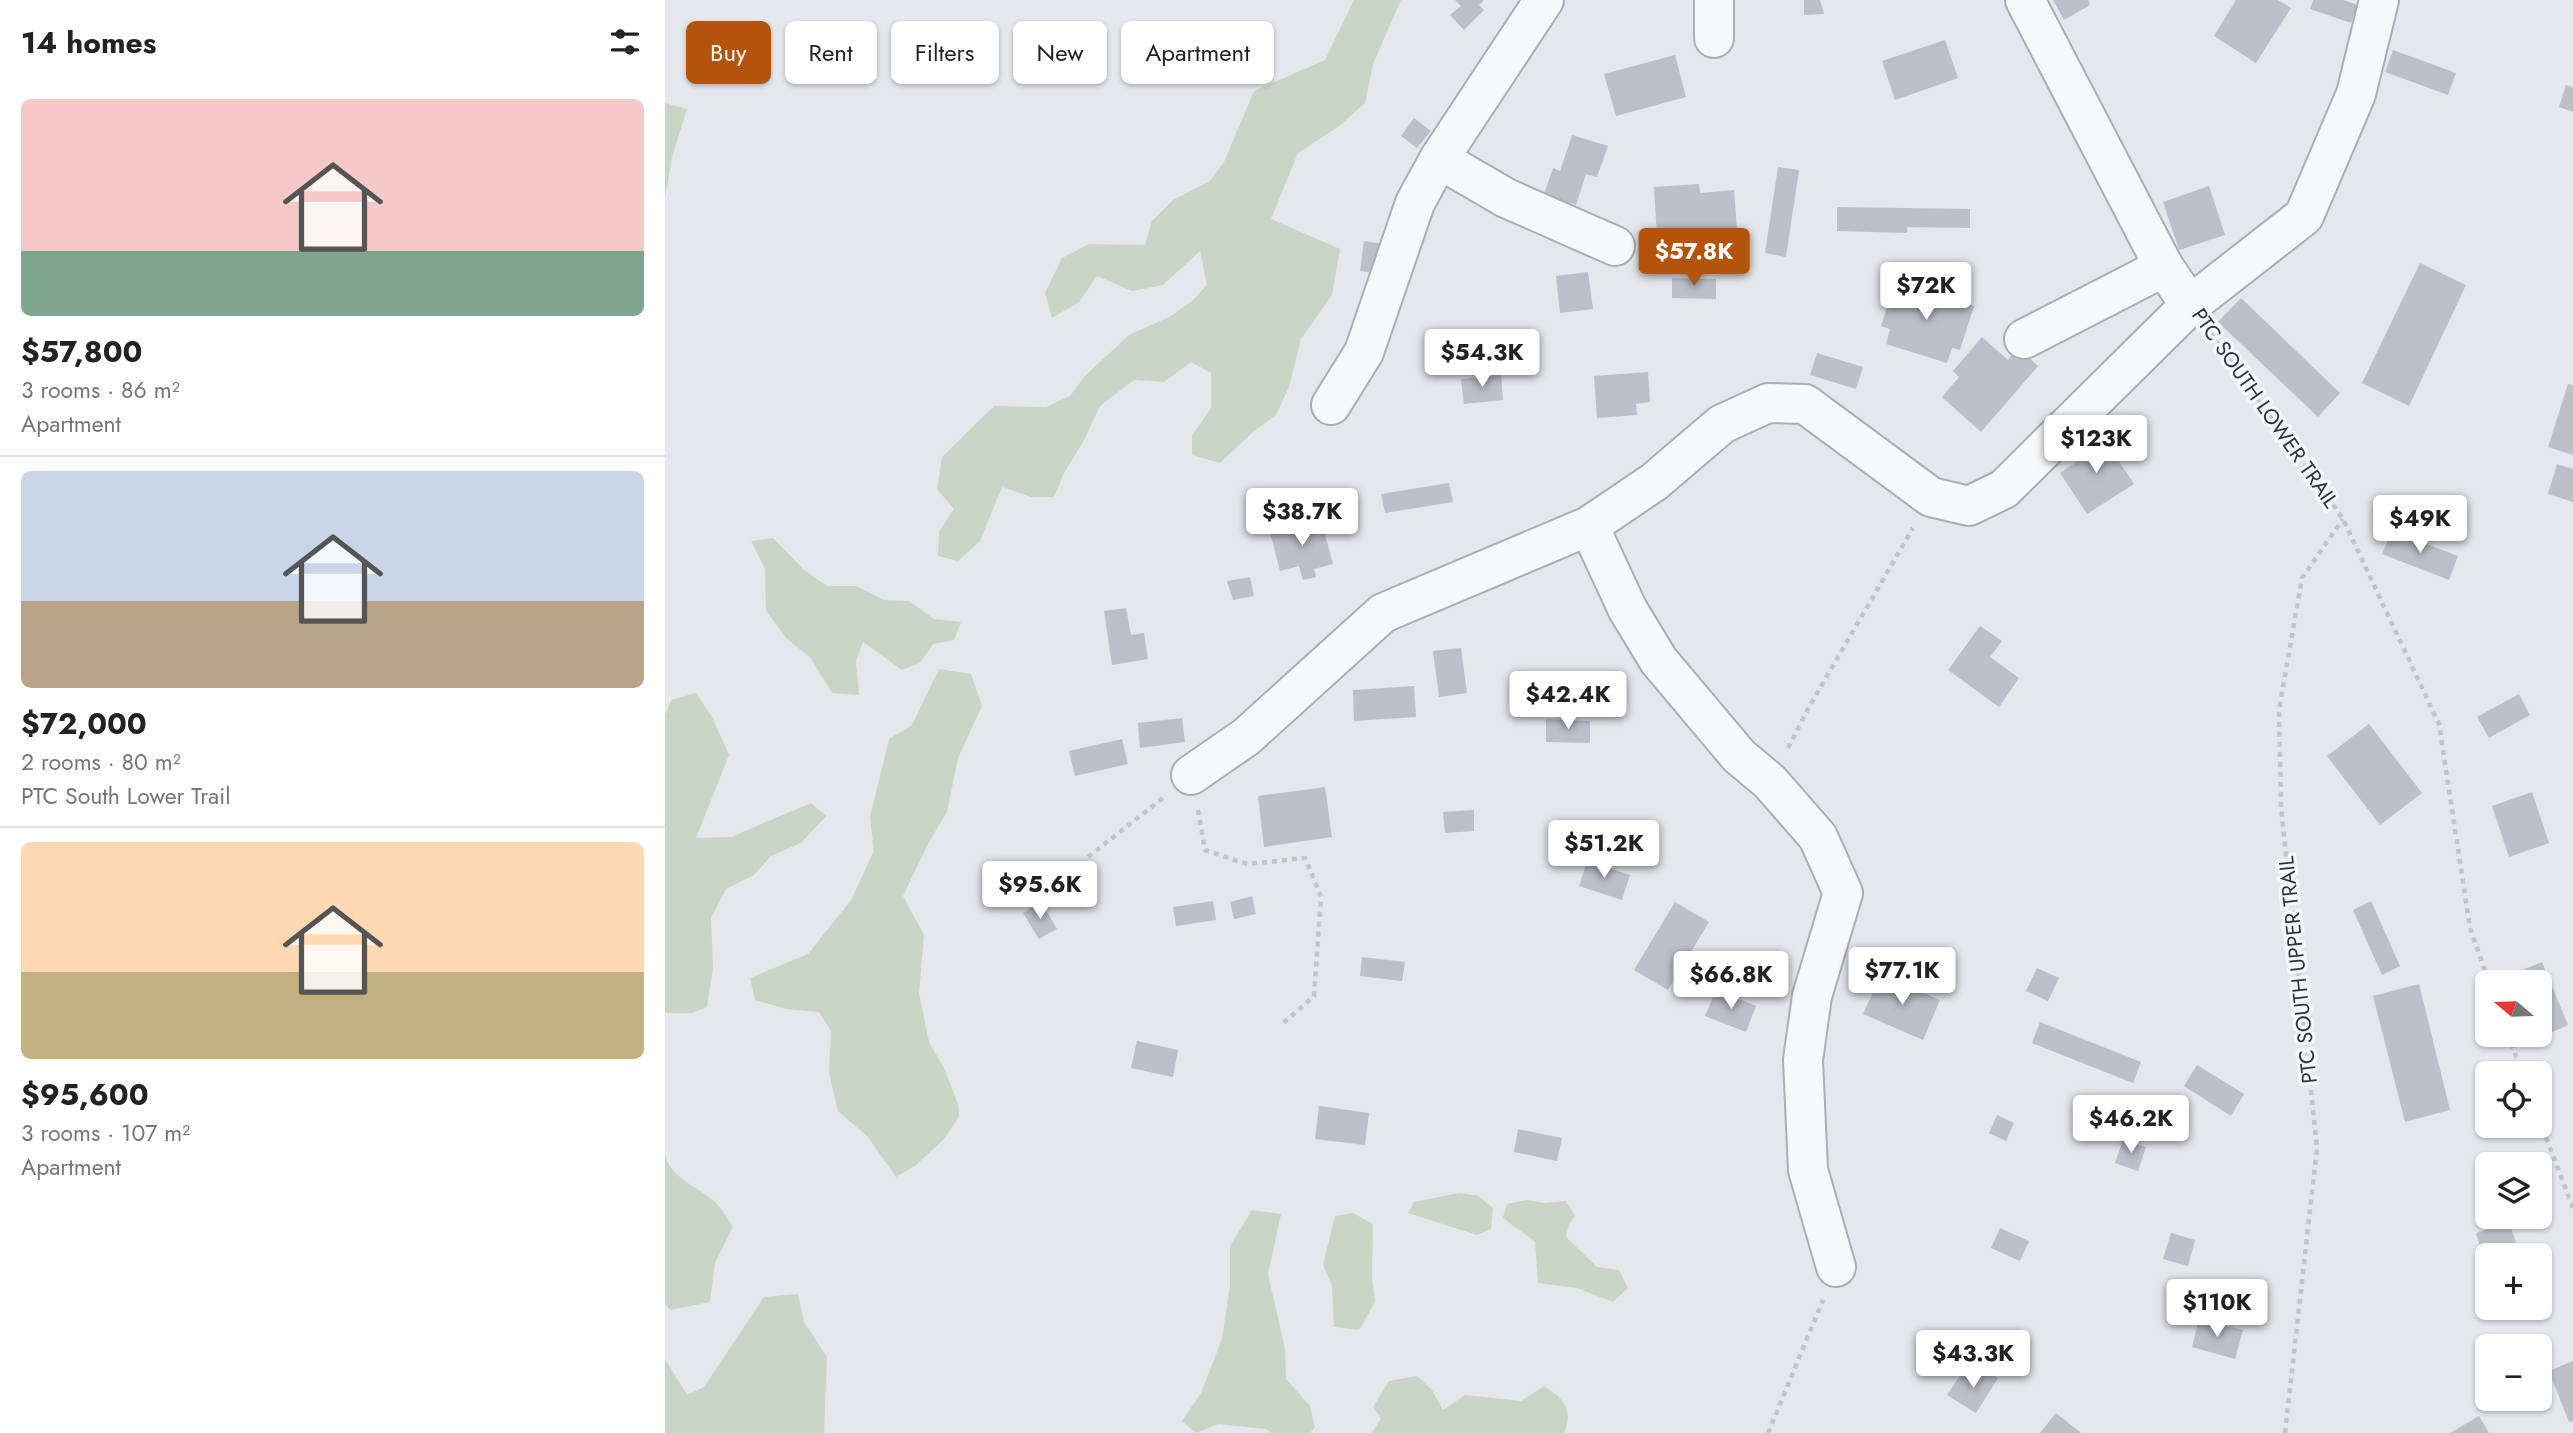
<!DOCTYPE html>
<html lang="en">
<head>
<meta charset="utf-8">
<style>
	:root { --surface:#fff; --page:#f2f2f2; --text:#222; --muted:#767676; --line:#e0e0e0; --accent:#b45309 }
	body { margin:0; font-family:Jost,sans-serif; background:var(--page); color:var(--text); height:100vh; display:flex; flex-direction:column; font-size:26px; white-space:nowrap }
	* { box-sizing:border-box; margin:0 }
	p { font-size:23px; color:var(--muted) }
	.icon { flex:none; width:38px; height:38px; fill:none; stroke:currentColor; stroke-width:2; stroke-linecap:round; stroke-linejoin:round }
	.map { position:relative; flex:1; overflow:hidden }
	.drawer { display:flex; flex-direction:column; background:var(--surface); width:665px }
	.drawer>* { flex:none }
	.guide { position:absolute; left:21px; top:21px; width:665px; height:63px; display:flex; gap:14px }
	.needle { width:46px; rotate:289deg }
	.buttons { position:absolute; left:1810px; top:970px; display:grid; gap:14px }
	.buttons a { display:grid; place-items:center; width:77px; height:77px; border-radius:10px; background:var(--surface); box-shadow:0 2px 5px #0004; font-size:35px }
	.price { position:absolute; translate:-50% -60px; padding:0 16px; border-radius:7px; background:#fff; color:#222; font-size:23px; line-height:46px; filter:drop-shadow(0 2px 4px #0008) }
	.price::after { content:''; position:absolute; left:50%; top:42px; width:21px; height:16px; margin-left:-10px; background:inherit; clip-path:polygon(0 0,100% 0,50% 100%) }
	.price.active { background:var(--accent); color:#fff }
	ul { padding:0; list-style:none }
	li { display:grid; align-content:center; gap:14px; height:371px; padding:0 21px }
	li+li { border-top:2px solid var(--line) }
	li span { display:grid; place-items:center; height:217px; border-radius:10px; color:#555 }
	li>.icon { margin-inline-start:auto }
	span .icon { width:126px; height:126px; fill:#fffc; stroke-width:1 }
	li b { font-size:30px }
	h2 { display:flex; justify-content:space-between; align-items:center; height:84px; padding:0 21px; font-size:30px }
	.tag { padding:0 24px; border-radius:10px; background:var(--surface); box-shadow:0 2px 5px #0004; font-size:24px; line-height:63px }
	.tag.active { background:var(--accent); color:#fff }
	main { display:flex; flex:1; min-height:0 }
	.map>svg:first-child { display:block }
</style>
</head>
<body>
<main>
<section class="drawer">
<h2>14 homes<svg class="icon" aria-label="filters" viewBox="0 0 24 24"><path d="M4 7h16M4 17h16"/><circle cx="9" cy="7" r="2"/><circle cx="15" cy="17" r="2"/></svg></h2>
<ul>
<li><span style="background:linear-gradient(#f6c9c9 70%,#7fa58c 0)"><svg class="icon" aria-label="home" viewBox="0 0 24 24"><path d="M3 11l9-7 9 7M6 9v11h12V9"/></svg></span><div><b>$57,800</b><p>3 rooms · 86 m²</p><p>Apartment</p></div></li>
<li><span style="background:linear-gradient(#c9d6e8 60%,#b9a48a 0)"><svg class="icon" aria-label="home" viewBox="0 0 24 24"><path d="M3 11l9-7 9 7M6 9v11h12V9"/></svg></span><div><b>$72,000</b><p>2 rooms · 80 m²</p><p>PTC South Lower Trail</p></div></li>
<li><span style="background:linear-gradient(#ffd9b3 60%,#c2b280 0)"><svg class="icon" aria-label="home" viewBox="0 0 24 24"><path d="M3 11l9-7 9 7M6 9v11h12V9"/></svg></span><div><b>$95,600</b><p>3 rooms · 107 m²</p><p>Apartment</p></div></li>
</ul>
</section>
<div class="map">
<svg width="1908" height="1433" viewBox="0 0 1908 1433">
	<rect width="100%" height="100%" fill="#e4e7ec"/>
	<!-- green -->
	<g fill="#c9d6c5">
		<polygon points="689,0 736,0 708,64 700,103 673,127 633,153 606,219 675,249 667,295 636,339 624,387 611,415 588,432 555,463 527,455 527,436 546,408 546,373 526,362 499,382 469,380 435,406 418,442 399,473 389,497 366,497 337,487 315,541 293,561 273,556 274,532 289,509 272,489 277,457 329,406 381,407 405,396 420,376 464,335 506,316 527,301 542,285 535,251 498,285 467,291 432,276 414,302 387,318 380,293 397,258 424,244 480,245 487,221 508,200 545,181 559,162 589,91 660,60"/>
		<polygon points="0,103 22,109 7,157 0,198"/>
		<polygon points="108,538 139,570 162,586 191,586 219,600 244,601 269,619 296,622 289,640 268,644 255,663 237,670 198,642 191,661 194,695 167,693 145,657 122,639 101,611 100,569 86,541"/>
		<polygon points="274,669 306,674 317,706 293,758 282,812 264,842 238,896 259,935 254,993 264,1042 279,1068 293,1104 294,1117 278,1140 251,1165 231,1177 203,1137 173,1111 164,1073 166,1031 154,1012 121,1009 90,1000 85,978 143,954 186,900 209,851 205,817 224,739 247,725"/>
		<polygon points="31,693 47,717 64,755 31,838 66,837 146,803 161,816 136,843 106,856 89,875 61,889 46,918 48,968 42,1007 27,1013 0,1013 0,715 6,700"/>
		<path d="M0,1155C6,1178 31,1186 48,1200C56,1207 62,1218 68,1227L50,1263L45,1302L6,1310L0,1304Z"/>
		<polygon points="794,1193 813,1196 828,1208 826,1229 812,1235 743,1213 749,1202"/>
		<path d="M862,1200L879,1203L901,1201L910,1216L904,1224L901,1237L932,1267L954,1270L963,1288L948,1302L912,1288L873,1283L870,1242C859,1232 847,1227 838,1217L842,1204Z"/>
		<polygon points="587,1210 616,1214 603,1274 620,1349 621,1379 645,1406 650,1427 645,1433 606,1433 601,1429 553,1424 531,1433 517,1421 536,1393 557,1339 565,1285 565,1246"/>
		<polygon points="688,1213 708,1224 707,1276 710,1302 694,1330 669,1327 667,1286 658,1265 670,1216"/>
		<polygon points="133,1294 139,1322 162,1357 159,1433 0,1433 0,1359 22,1395 39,1387 99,1297"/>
		<path d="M752,1376L767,1390L778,1410L800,1395L856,1401L879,1386C898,1398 909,1409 899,1433H707L716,1418L708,1407L724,1381Z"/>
	</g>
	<!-- building -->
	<g fill="#bbc0ca">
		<polygon points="790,0 819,0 814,5 819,10 799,30 785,15 796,6"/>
		<polygon points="1139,0 1155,0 1159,14 1139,15"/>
		<polygon points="1388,0 1423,0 1425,5 1399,20"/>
		<polygon points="1571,0 1613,0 1626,8 1591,63 1549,36"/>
		<polygon points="1648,0 1678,0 1693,5 1686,23 1645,9"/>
		<polygon points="1280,40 1293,78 1230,100 1217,61"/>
		<polygon points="1728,50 1791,73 1783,95 1720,72"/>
		<polygon points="1010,55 1021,97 951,116 939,74"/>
		<polygon points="1901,85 1908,88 1908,112 1894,107"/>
		<polygon points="749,118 766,131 752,148 736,136"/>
		<polygon points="907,135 943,146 932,177 921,174 911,205 879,194 888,168 895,171"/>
		<polygon points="1113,167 1134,170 1121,257 1100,253"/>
		<polygon points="1034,184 1035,193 1069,190 1072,230 1047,233 1048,241 1017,244 1016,235 992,237 989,187"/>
		<polygon points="1544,186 1560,235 1514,250 1498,202"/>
		<polygon points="1172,207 1305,209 1305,228 1242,227 1242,233 1172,231"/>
		<polygon points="699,241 719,244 715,274 695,271"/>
		<polygon points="1755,263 1801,285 1744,406 1697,383"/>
		<polygon points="923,272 928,309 895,313 891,276"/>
		<polygon points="1007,278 1051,279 1051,299 1007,298"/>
		<polygon points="1230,282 1309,306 1295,350 1287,348 1282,363 1221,344 1225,329 1216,326"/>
		<polygon points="1576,298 1675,393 1653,417 1553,322"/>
		<polygon points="1317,337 1343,360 1347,354 1353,360 1359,353 1373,366 1316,432 1277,397 1294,377 1288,371"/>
		<polygon points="1152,353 1198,367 1191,389 1145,375"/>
		<polygon points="983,372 985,402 971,404 972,415 932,418 929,376"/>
		<polygon points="836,375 838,400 799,404 796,379"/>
		<polygon points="1903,384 1908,385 1908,455 1883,447"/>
		<polygon points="1436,434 1469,484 1422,514 1395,473 1413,461 1408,452"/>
		<polygon points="1892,464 1908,469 1908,502 1883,494"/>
		<polygon points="784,483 788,502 720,513 716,494"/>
		<polygon points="656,519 668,564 649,569 651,577 638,580 634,566 615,571 605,532"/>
		<polygon points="1727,531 1793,556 1784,580 1717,554"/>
		<polygon points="585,577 589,596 568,600 562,581"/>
		<polygon points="461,608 466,635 479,633 483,659 447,665 439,611"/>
		<polygon points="1315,626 1337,641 1325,657 1354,678 1334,707 1283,670"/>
		<polygon points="796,648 802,693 774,697 768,651"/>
		<polygon points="749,686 751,717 689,721 688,690"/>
		<polygon points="1854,694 1865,715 1824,738 1812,717"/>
		<polygon points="517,718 520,742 475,748 473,723"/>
		<polygon points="881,719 925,721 925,743 881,742"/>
		<polygon points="1704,724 1757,793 1715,825 1662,756"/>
		<polygon points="457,739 463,764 410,776 404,751"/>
		<polygon points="660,787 667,837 599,847 593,796"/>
		<polygon points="1867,792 1884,843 1844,857 1827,806"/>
		<polygon points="809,810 809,831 780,833 778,812"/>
		<polygon points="922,861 965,875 957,900 914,886"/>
		<polygon points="587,896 591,914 569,919 565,902"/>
		<polygon points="548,901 551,920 511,926 508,907"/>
		<polygon points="1706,901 1735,966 1717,975 1688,910"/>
		<polygon points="376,902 392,929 374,939 358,913"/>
		<polygon points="1010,902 1044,922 1003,990 969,970"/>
		<polygon points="697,957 740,962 737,981 695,976"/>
		<polygon points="1877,962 1903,1025 1881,1035 1874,1018 1874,982 1859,982 1855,971"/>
		<polygon points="1372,968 1394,978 1383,1001 1361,991"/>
		<polygon points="1216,975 1275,1000 1258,1040 1198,1014"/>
		<polygon points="1754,984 1785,1110 1740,1122 1708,996"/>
		<polygon points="1051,990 1091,1006 1081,1032 1040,1016"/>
		<polygon points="1375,1022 1476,1062 1468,1083 1367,1043"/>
		<polygon points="472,1041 513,1050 508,1077 466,1068"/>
		<polygon points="1532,1065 1579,1094 1566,1116 1519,1086"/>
		<polygon points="654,1106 704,1113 700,1145 650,1139"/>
		<polygon points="1332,1115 1349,1123 1341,1141 1324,1133"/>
		<polygon points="853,1129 897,1138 892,1161 849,1152"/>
		<polygon points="1458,1140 1481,1147 1473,1171 1450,1163"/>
		<polygon points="1844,1222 1853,1248 1832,1255 1822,1255 1822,1258 1819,1259 1811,1233"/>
		<polygon points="1335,1228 1364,1241 1355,1261 1326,1248"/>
		<polygon points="1506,1233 1530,1240 1523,1266 1498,1259"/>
		<polygon points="1534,1319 1578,1330 1570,1359 1527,1347"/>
		<polygon points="1908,1361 1908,1421 1904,1422 1884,1371"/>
		<polygon points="1317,1367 1333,1378 1311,1413 1282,1395 1296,1374 1307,1381"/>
		<polygon points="1391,1413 1416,1433 1375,1433"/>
		<polygon points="1814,1416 1824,1433 1785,1433"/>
	</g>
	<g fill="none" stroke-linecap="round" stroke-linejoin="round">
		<!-- minor casing -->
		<g stroke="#a9aeb7" stroke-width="42">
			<g id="minor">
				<polyline points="1360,0 1499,267 1525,305"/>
				<polyline points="1049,38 1049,0"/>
				<polyline points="774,159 841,198 950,246"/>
				<polyline points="1359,339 1499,267"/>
				<polyline points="666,405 699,352 750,203 774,159 879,0"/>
				<polyline points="924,526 963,610 994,661 1074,756 1105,782 1153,837 1178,893 1147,996 1138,1060 1143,1170 1171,1267"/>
				<polyline points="526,775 581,737 718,613 924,526 989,482 1057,424 1103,403 1140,404 1266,497 1304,506 1339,489 1525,305 1639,216 1691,94 1714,0"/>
			</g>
		</g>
		<!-- path -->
		<g stroke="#c2c5cb" stroke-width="4.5" stroke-dasharray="5 5" stroke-linecap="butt">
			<polyline points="1546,334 1678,519 1774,724 1805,928 1824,982"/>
			<polyline points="1123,748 1144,707 1248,528"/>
			<polyline points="533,810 540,850 582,864 640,858 656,897 649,996 617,1024"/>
			<polyline points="423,857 498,798"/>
			<polyline points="1843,1034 1857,1073"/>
			<polyline points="1874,1119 1908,1208"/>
			<polyline points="1103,1433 1158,1300"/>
			<polyline points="1620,1433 1652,1148 1616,807 1614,710 1637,578 1678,519"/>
		</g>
		<!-- minor -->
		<use href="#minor" stroke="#f7f8fa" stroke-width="38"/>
	</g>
	<g text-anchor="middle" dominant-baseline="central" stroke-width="7" stroke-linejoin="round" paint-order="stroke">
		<!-- street labels -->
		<g font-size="21" fill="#2b3445" stroke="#f4f6f9">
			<text transform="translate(1600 408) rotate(55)">PTC SOUTH LOWER TRAIL</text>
			<text transform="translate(1633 970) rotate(-96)">PTC SOUTH UPPER TRAIL</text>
		</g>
	</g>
</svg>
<div class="buttons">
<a><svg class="needle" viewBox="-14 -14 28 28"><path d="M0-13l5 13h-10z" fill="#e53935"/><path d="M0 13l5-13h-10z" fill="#767676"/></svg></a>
<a><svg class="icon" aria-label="locate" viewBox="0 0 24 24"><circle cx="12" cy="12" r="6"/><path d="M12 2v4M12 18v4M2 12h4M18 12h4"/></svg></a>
<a><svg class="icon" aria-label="layers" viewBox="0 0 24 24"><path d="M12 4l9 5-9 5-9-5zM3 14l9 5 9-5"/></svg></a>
<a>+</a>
<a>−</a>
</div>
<b class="price active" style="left:1029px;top:288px">$57.8K</b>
<b class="price" style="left:1261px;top:322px">$72K</b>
<b class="price" style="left:817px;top:389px">$54.3K</b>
<b class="price" style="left:1431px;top:475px">$123K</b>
<b class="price" style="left:637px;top:548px">$38.7K</b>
<b class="price" style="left:1755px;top:555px">$49K</b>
<b class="price" style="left:903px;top:731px">$42.4K</b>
<b class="price" style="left:939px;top:880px">$51.2K</b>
<b class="price" style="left:375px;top:921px">$95.6K</b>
<b class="price" style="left:1237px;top:1007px">$77.1K</b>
<b class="price" style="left:1066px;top:1011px">$66.8K</b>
<b class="price" style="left:1466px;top:1155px">$46.2K</b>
<b class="price" style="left:1552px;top:1339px">$110K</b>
<b class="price" style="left:1308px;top:1390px">$43.3K</b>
<div class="guide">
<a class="tag active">Buy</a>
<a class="tag">Rent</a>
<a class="tag">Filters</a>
<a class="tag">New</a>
<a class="tag">Apartment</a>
</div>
</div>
</main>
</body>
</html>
